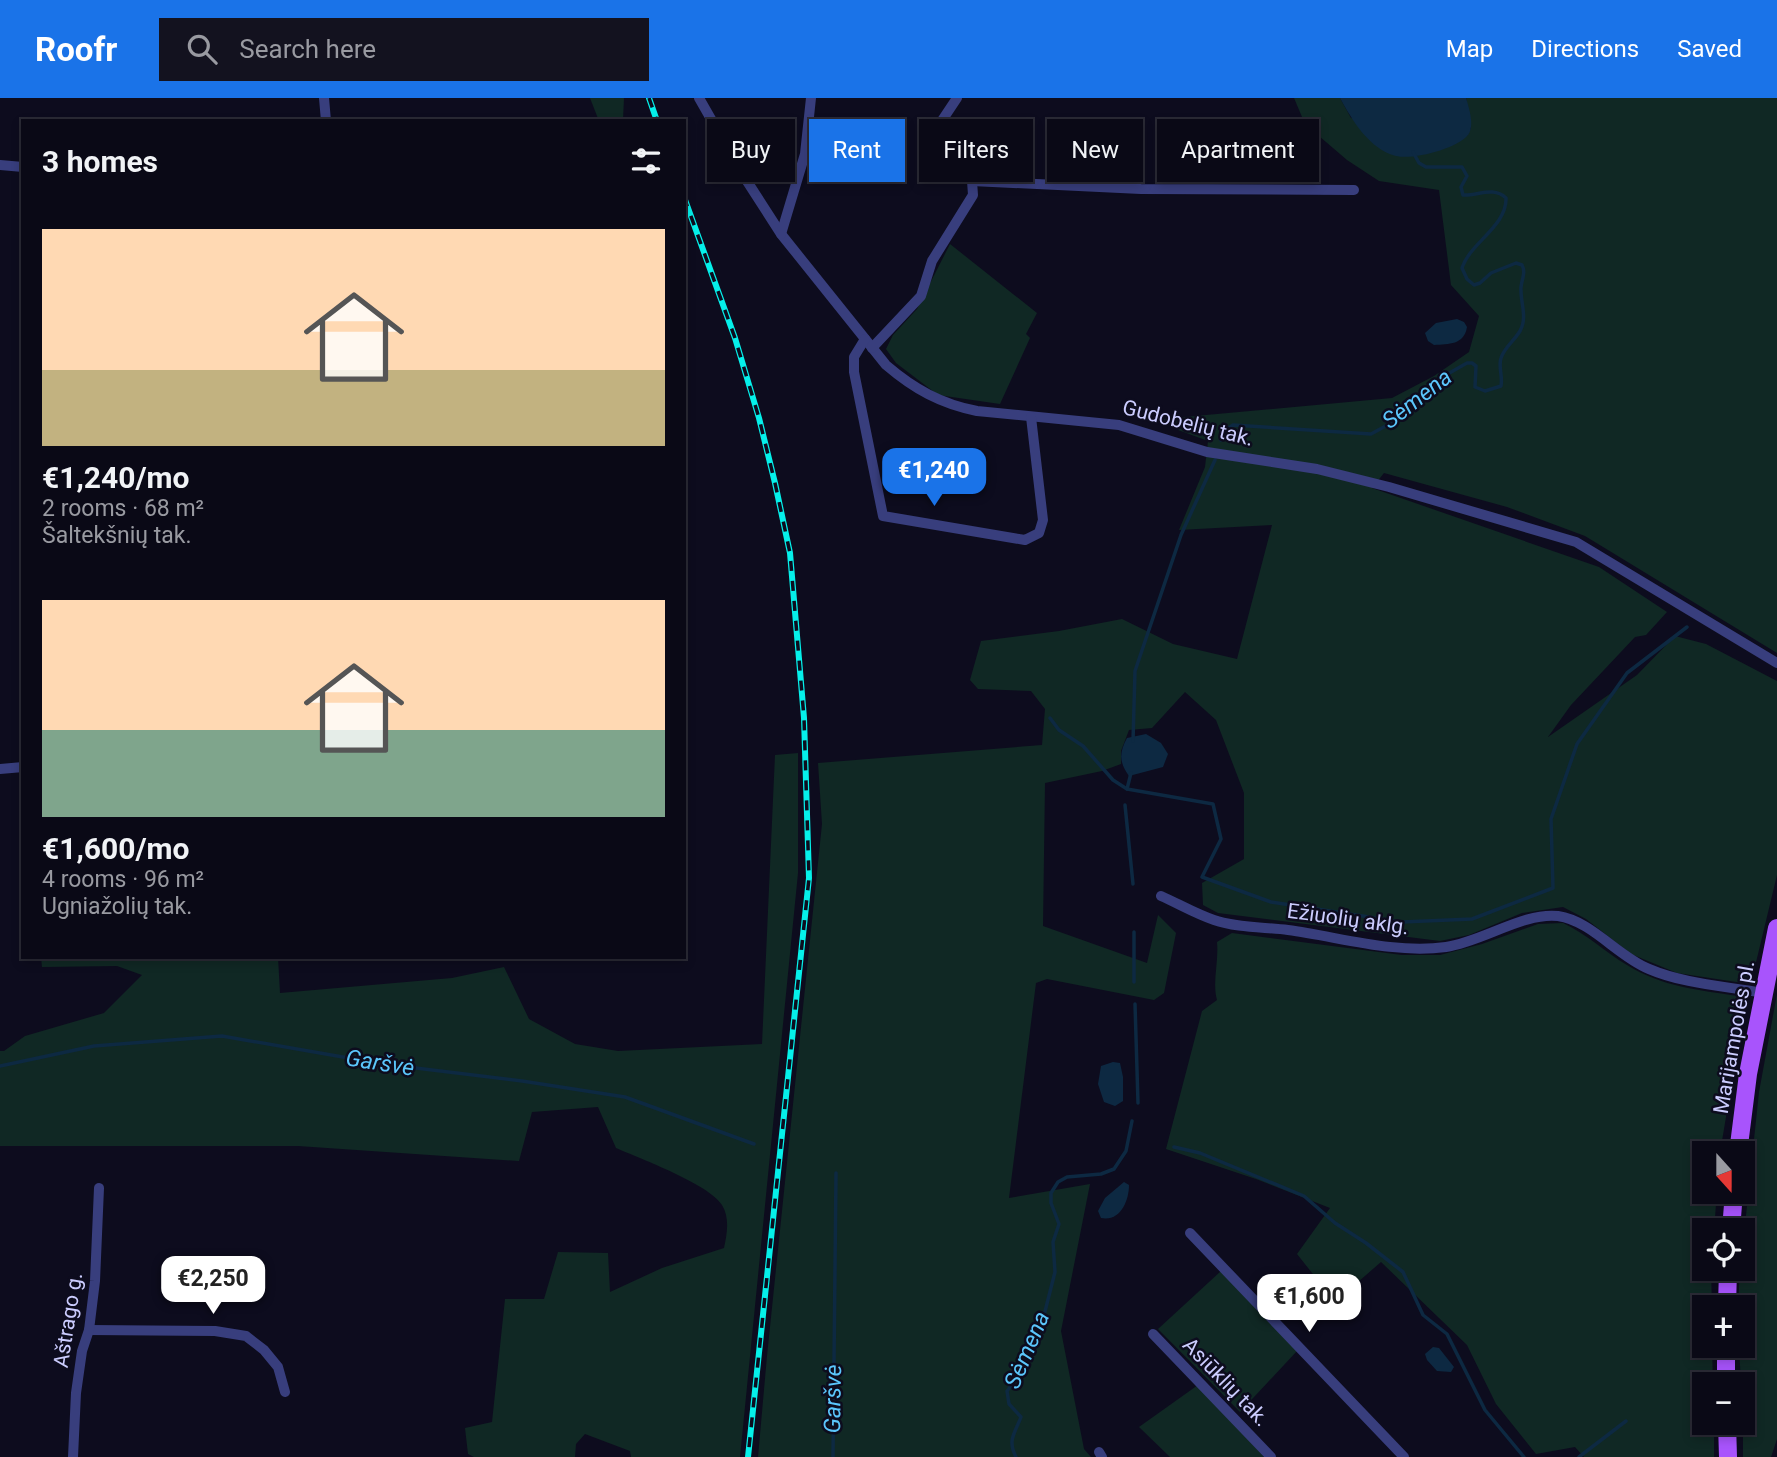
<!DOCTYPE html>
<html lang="en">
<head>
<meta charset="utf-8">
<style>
	:root { --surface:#0a0916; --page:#13121f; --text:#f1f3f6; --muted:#999aa1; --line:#2a2a35; --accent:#1a73e8 }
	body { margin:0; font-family:Roboto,sans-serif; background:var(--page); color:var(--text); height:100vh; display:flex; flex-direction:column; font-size:26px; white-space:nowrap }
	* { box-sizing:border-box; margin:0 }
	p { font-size:23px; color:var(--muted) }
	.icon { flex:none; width:38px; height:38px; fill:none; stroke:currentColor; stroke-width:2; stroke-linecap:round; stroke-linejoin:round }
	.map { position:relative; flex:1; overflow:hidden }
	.side { position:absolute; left:21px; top:21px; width:665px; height:840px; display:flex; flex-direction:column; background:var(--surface); border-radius:0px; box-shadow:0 4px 10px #0003,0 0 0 2px var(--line) }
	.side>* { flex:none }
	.top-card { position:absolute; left:707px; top:21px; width:665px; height:63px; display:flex; gap:14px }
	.needle { width:46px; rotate:159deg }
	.fabs { position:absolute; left:1692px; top:1043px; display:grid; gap:14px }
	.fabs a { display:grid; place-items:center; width:63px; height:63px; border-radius:0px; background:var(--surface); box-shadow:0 4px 10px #0003,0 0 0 2px var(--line); font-size:35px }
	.price { position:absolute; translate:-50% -60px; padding:0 16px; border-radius:14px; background:#fff; color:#222; font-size:23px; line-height:46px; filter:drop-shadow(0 2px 4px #0008) }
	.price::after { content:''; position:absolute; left:50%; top:42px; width:21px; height:16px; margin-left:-10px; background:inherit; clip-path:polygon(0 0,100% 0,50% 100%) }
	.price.current { background:var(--accent); color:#fff }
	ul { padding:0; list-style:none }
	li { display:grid; align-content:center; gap:14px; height:371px; padding:0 21px }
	li span { display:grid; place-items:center; height:217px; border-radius:0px; color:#555 }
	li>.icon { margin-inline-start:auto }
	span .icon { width:126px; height:126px; fill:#fffc; stroke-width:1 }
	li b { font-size:30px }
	h2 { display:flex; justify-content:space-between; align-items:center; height:84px; padding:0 21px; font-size:30px }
	.pill { padding:0 24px; border-radius:0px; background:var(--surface); box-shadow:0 4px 10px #0003,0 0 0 2px var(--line); font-size:24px; line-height:63px }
	.pill.current { background:var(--accent); color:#fff }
	header { display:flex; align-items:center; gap:42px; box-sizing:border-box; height:98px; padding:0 35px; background:var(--accent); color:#fff }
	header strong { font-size:33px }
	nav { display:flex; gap:38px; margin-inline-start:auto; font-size:24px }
	.search { width:490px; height:63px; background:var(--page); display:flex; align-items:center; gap:18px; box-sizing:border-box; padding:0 24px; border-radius:0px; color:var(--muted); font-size:26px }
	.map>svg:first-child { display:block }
</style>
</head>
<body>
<header>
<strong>Roofr</strong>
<div class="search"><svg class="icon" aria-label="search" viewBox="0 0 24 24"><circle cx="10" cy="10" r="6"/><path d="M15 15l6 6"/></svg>Search here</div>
<nav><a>Map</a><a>Directions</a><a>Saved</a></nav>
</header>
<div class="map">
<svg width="1777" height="1359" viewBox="0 0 1777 1359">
	<rect width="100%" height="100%" fill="#0d0c1e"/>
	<!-- green -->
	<g fill="#102824">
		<polygon points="590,0 624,0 623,22 599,23"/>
		<polygon points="1294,0 1340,0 1351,20 1467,38 1471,30 1466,0 1777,0 1777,555 1585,438 1507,409 1384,375 1372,390 1599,469 1667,514 1646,537 1635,539 1571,607 1548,639 1637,577 1675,538 1706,546 1777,583 1777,777 1752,881 1743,885 1677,875 1631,856 1586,821 1563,809 1522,815 1469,837 1440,843 1218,815 1203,807 1202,785 1244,761 1244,695 1216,622 1185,594 1152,630 1129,632 1121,653 1121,666 1102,673 1045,685 1043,828 1147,865 1158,817 1176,835 1164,895 1154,902 1047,881 1036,885 1009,1100 1090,1086 1061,1233 1084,1351 1091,1359 758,1359 767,1258 822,726 818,665 1042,647 1045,611 1031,593 978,591 970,582 981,543 1059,533 1122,521 1173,546 1237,561 1272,427 1179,432 1205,369 1208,343 1151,322 1392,300 1434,278 1469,254 1479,218 1451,187 1439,92 1379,83 1347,62 1305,26"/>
		<polygon points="950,146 1037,215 1026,236 1030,240 1000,306 938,297 896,265 886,251 893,237 917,211"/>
		<path d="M798,655V775L740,1359H631L630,1353L585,1336L576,1346L575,1359H474L468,1356L465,1330L492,1324L505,1201H544L558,1154L608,1155L610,1194L662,1170L724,1150C727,1136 730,1120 722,1107C709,1086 641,1061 616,1050L598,1009L532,1014L519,1063L298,1048H0V953H4L25,938L104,915L142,877L117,868L42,869L41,859H278L280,895L452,880L504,869L529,921L575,946L618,953L762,946L775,657Z"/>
		<path d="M1563,825C1587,836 1605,854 1627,867C1663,889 1698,892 1738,898L1744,911L1720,1055H1704V1094H1717L1714,1132H1704V1171H1711L1712,1209H1704V1248H1712L1713,1286H1704V1325H1714V1359H1584L1575,1349L1536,1356L1496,1306L1467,1247L1381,1164L1335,1204L1297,1156L1330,1110L1256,1081L1166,1051L1202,913L1217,902C1212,884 1219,864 1217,844L1232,835L1402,857H1440L1482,846L1538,826Z"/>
		<polygon points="1777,896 1777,1341 1771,1359 1743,1359 1743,1286 1741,1286 1739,1248 1743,1248 1743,1209 1738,1209 1740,1171 1743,1171 1743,1146 1759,994"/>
		<polygon points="1221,1173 1297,1253 1240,1314 1158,1231"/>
		<polygon points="1198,1287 1264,1359 1170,1359 1139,1329"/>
	</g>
	<!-- water -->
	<g fill="#0d2942">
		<path d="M1340,0H1466C1469,10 1475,28 1468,37C1456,51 1414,62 1396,58C1369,51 1352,22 1340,0Z"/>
		<path d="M1457,221L1464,224L1467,229C1464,247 1449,246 1434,247L1428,243L1425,235L1436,225Z"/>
		<path d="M1146,636L1161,645L1168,656L1163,669L1129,678C1119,664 1119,655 1127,640Z"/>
		<polygon points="1113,964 1120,965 1123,979 1123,1003 1115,1008 1104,1004 1098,986 1101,968"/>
		<path d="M1124,1084L1129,1087C1129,1103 1120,1124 1101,1120L1098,1113L1105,1100Z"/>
		<polygon points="1433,1249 1439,1250 1454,1269 1451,1274 1437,1273 1427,1262 1425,1256"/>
	</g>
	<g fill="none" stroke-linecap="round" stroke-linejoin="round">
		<!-- stream -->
		<g stroke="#0d2942" stroke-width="3.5">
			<path d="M1221,342L1224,333L1233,327L1371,336L1404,318L1423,299L1430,286L1467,265H1472L1476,268L1475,289L1485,293L1501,288C1503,278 1498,269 1501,260C1504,250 1514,243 1520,233C1528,219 1520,204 1521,189C1522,180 1526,175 1522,167L1516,165L1491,175L1480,185L1474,187L1467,181L1462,170C1470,145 1507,128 1506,100C1493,88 1478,98 1463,97L1461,89L1467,78L1462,69H1426L1419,65L1413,54"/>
			<polyline points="1050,620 1059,632 1083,648 1113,682 1127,691 1213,706 1221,741 1202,779 1271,804 1402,824 1472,821 1553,790 1551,721 1577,646 1627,575 1687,529"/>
			<polyline points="1133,643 1135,573 1181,437 1215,362"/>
			<polyline points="1127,691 1131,675"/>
			<polyline points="1125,707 1133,786"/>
			<polyline points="1134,834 1134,884"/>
			<polyline points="1135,906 1138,1005"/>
			<polyline points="0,968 94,948 222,938 383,966 522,983 625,999 754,1046"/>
			<polyline points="1174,1049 1200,1055 1304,1098 1335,1125 1366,1145 1403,1174 1423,1217 1447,1236 1485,1312 1524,1359"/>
			<polyline points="833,1359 836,1075"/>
			<path d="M1016,1359C1007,1342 1015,1335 1021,1319L1009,1306L1007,1293L1024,1271L1029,1246L1039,1237L1055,1174L1053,1144L1059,1126L1051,1105V1095L1058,1084L1067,1079L1101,1076L1114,1071L1126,1053L1132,1023"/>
			<polyline points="1579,1359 1626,1323"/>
		</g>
		<!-- street -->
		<g stroke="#383e7d" stroke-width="10">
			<polyline points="324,0 326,23"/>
			<path d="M699,0L743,77L781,136L886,267C914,291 941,306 977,313L1119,327L1207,354L1317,371L1389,389L1576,444L1777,565"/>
			<polyline points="0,67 23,69"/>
			<polyline points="972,83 1141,91 1354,92"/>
			<polyline points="781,136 805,56 811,0"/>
			<polyline points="865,241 854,259 854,274 883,418 1025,442 1039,435 1043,422 1031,319"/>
			<polyline points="872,250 921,198 932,163 973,97 972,83 969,77 929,42 957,0"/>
			<polyline points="0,671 23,669"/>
			<path d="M1161,798C1179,806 1196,816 1214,822C1237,830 1265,829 1288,832C1340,839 1393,856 1446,849C1482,844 1524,814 1558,818C1592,823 1617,858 1649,871C1684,886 1725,888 1763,895"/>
			<polyline points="1190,1135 1404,1359"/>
			<polyline points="89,1232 215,1233 246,1238 264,1252 278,1269 285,1294"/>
			<polyline points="1153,1236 1271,1359"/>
			<polyline points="1099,1354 1102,1359"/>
			<polyline points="73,1359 76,1295 82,1253 89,1232 95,1183 99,1090"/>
		</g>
		<!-- primary -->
		<g stroke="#a854fc" stroke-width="18">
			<polyline points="1738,1055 1748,976 1777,830"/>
			<polyline points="1731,1132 1734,1094"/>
			<polyline points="1727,1209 1728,1171"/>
			<polyline points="1726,1248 1726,1286"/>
			<polyline points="1727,1325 1728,1359"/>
		</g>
		<!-- rail casing -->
		<g stroke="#05f0ea" stroke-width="6">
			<g id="rail">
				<polyline points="649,0 657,23"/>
				<polyline points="684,99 735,240 759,320 775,385 790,455 804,620 809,780 748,1359"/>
			</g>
		</g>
		<!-- rail -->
		<use href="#rail" stroke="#0d0c1e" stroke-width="3.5" stroke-dasharray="10" stroke-linecap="butt"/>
	</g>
	<g text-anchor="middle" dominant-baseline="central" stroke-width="5" stroke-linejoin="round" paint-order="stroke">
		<!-- street labels -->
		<g font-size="21" fill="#cbccfe" stroke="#0d0c1e">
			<text transform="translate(1188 325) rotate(14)">Gudobelių tak.</text>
			<text transform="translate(1348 821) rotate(8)">Ežiuolių aklg.</text>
			<text transform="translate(1734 939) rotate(-80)">Marijampolės pl.</text>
			<text transform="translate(68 1222) rotate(-81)">Aštrago g.</text>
			<text transform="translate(1226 1284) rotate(46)">Asiūklių tak.</text>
		</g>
		<!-- water labels -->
		<g font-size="23" font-style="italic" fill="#5bc6fc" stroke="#0d0c1e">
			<text transform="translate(1417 301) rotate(-38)">Sėmena</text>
			<text transform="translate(380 965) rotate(9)">Garšvė</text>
			<text transform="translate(1027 1252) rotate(-67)">Sėmena</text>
			<text transform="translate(833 1301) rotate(-89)">Garšvė</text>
		</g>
	</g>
</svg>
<div class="fabs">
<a><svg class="needle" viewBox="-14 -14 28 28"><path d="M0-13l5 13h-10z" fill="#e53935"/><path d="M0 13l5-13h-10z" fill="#999aa1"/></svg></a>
<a><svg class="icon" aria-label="locate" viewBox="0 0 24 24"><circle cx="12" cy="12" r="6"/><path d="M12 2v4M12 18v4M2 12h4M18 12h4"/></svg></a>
<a>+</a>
<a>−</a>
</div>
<b class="price current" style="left:934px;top:410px">€1,240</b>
<b class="price" style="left:213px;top:1218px">€2,250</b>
<b class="price" style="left:1309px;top:1236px">€1,600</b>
<div class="top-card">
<a class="pill">Buy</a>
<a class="pill current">Rent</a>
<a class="pill">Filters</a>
<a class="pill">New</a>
<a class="pill">Apartment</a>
</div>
<section class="side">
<h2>3 homes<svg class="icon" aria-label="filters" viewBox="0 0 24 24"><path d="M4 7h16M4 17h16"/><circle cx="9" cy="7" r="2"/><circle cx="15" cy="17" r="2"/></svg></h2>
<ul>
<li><span style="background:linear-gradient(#ffd9b3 65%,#c2b280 0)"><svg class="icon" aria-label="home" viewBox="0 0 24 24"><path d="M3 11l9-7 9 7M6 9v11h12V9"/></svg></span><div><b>€1,240/mo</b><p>2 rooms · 68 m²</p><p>Šaltekšnių tak.</p></div></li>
<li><span style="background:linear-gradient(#ffd9b3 60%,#7fa58c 0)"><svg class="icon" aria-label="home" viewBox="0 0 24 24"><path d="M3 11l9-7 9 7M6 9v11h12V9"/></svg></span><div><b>€1,600/mo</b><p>4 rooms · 96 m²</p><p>Ugniažolių tak.</p></div></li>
</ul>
</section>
</div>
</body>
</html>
